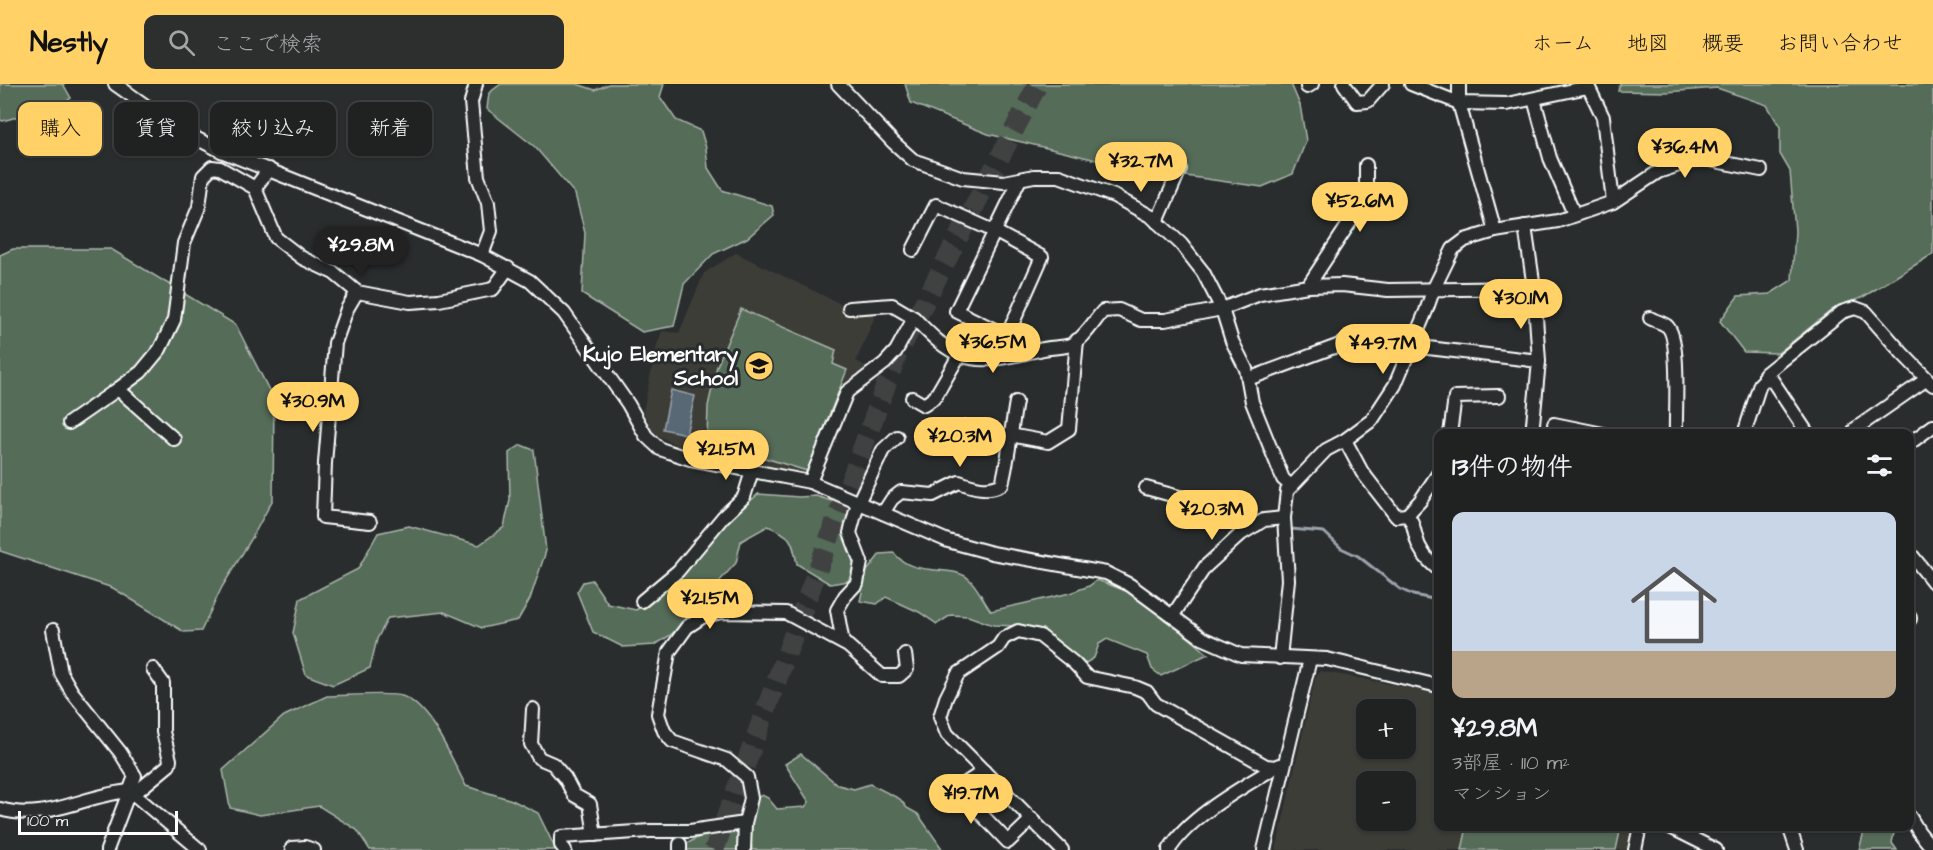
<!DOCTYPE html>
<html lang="ja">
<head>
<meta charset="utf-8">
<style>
	:root { --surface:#202222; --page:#2d2f2f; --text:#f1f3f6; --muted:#a2a4a5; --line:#3d3f40; --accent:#ffd166 }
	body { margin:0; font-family:"Architects Daughter","Klee One",sans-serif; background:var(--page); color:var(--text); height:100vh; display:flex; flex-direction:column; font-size:22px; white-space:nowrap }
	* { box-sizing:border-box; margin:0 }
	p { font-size:20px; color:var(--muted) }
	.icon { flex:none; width:33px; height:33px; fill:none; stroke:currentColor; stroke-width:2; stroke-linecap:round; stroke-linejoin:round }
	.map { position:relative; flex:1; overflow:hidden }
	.side { position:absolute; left:1434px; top:345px; width:480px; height:402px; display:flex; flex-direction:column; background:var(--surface); border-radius:12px; box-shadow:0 2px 4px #0004,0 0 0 2px var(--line) }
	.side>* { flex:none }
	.guide { position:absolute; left:18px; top:18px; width:570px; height:54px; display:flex; gap:12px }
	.buttons { position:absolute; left:1356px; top:615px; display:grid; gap:12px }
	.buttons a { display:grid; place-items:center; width:60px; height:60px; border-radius:12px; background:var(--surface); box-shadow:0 2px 4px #0004,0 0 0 2px var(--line); font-size:30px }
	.scale { position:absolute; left:18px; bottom:15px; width:160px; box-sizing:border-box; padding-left:6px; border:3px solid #fff; border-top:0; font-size:16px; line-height:21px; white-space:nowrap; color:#fff; -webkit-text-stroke:4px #2a2d2e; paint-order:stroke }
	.price { position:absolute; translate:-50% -51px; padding:0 14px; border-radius:21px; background:var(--accent); color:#111; font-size:20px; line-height:39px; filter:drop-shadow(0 2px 3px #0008) }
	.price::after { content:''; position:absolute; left:50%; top:36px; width:18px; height:14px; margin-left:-9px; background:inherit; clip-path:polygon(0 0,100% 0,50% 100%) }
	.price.current { background:#222; color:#fff }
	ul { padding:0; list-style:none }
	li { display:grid; align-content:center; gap:12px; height:318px; padding:0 18px }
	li+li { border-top:2px solid var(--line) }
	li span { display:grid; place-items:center; height:186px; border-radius:12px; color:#555 }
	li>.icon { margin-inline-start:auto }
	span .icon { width:108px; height:108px; fill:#fffc; stroke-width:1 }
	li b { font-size:26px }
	h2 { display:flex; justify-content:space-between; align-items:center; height:72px; padding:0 18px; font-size:26px }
	.pill { padding:0 21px; border-radius:12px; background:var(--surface); box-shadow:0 2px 4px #0004,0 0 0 2px var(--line); font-size:21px; line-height:54px }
	.pill.current { background:var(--accent); color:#111 }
	header { display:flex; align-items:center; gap:36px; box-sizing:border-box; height:84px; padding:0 30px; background:var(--accent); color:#111 }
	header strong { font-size:28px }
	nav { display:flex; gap:33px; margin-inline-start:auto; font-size:21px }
	.search { width:420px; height:54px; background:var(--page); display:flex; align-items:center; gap:15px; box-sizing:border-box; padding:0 21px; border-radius:12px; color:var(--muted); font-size:22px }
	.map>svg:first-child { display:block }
</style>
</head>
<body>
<header>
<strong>Nestly</strong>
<div class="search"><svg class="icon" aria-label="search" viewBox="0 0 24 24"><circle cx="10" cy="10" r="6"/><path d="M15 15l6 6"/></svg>ここで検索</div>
<nav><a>ホーム</a><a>地図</a><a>概要</a><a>お問い合わせ</a></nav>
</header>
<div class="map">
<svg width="1933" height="766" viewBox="0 0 1933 766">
	<rect width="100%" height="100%" fill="#2a2d2e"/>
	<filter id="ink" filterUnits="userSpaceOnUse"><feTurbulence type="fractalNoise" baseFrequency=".0167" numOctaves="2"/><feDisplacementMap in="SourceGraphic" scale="12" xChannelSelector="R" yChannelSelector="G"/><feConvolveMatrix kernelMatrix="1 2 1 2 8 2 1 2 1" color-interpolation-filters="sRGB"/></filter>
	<g filter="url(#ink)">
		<!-- built -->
		<g fill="#3c3c38" fill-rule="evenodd">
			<polygon points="736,169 849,224 880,221 856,277 875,287 846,310 810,398 705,368 682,364 653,349 643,327 657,261 662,247 679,249 704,189"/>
			<path d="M1320,587L1438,609V742L1637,743L1632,766H1276L1315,595ZM1366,626H1406V664H1366ZM1366,698H1406V736H1366Z"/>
		</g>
		<!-- green -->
		<g fill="#556c58" stroke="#aab6ac" stroke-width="1.5">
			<polygon points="0,0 63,0 71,14 45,33 20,32 3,37 0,36"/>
			<polygon points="501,0 577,0 595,6 609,0 664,0 660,13 676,36 701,47 706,64 708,84 722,106 772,122 774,131 747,154 713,170 684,200 674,242 642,248 582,210 585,149 575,110 535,63 487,25 489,9"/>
			<polygon points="905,0 1291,0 1300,21 1306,57 1293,90 1262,103 1130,84 988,50 911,19"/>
			<polygon points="1620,0 1933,0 1933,170 1863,213 1832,226 1778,269 1744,268 1720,237 1738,212 1770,210 1792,196 1795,147 1790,87 1780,70 1780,43 1767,21 1717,4 1666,8 1618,7"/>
			<polygon points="13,165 111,165 236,241 274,316 273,415 252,454 222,503 201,547 184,548 113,504 0,467 0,171"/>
			<polygon points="741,225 836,266 833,280 847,286 807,387 707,356 708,322 717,282"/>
			<polygon points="521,361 534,366 546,467 530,515 518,536 482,544 444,528 388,534 377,555 370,584 333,601 306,591 293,549 300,515 358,485 378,449 409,442 479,461 504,443 510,416 509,369"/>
			<path d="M758,410L799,413L816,412L847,422C851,447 860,473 848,497L830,500L797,480C792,455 792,452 768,442L741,457L736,479L672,550L655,561L623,563L593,548L577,508L583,498L592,496L608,520L636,526C677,501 700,465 733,432C741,424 750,418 758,410Z"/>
			<path d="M894,469C914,495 951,479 969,495C978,503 983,517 991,527L1070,509L1089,502L1097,496L1129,508L1170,537L1208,570L1161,592L1152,585L1147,571L1107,555L1099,560L1094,574L1081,582L1054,555L1016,542L993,541L968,532L951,531L937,540L919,528L886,513L877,520L860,517L867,487L880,470Z"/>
			<path d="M327,612C344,612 390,608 402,612C431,622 452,676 466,702L512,716L538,729L556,766H370L357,746L319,722L260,731L230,724L223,686L284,632Z"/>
			<polygon points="801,670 838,701 854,705 870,700 900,715 907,724 918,730 943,766 752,766 749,742 755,715 762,711 768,714 777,725 805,723 809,718 785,680"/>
			<polygon points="1467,743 1467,742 1621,743 1616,766 1462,766"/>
			<polygon points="1863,743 1895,743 1892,759 1897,766 1859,766 1863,751"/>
			<polygon points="736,747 744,760 743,766 683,766 682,762 705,750"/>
		</g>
		<!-- water -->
		<polygon fill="#586774" stroke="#9ba4ac" stroke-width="1.5" points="671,306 695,312 686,350 663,345"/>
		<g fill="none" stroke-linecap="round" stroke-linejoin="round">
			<!-- stream -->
			<polyline stroke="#9ba4ac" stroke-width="3" points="1291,445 1324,448 1341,464 1358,472 1400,505 1413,511 1438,516"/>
			<!-- trunk-tunnel -->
			<polyline stroke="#3f4243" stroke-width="20" stroke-dasharray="20 10" stroke-linecap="butt" points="714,766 897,271 1038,0"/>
			<!-- minor casing -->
			<g stroke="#fff" stroke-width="16">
				<g id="minor">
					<polyline points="115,0 180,46 221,67 482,171 530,197 564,229 628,320 646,352 660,365 690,375 810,398 948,457 992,469 1106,489 1130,501 1202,554 1241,571 1327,575 1438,602"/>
					<polyline points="476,0 471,18 478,93 488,119 491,147 482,171"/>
					<polyline points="838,0 893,58 913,76 963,94 1004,98 1034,92 1059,92 1114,112 1152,133 1181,160 1203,188 1222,225 1232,257 1246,285 1252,318 1283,395 1291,402"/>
					<polyline points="1344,0 1357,18 1368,17 1383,0"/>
					<polyline points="1411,0 1459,19 1507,20 1588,3"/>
					<polyline points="1307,3 1312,0"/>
					<polyline points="1534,15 1550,74 1574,130"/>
					<polyline points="269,85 255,104 276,154 302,174 334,189 357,208 410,218 439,216 493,205 508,184"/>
					<polyline points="1613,118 1658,88 1700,74 1761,86"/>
					<polyline points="1157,138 1180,85"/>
					<polyline points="1525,142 1534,204 1539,277 1532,350"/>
					<polyline points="1495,147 1558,137 1613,118 1603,33 1587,0"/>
					<polyline points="913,166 936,121 994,147 1042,173 1007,252 956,227 1020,95"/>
					<polyline points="1308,202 1360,123 1366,104 1366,81"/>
					<polyline points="357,208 347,225 335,259 325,379 323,433 370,438"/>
					<path d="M914,234C928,248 942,264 961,271C986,281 1014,271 1039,266C1049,263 1061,264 1071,261C1084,255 1094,237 1103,227L1119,226L1141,236H1165L1222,225L1260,210L1308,202L1342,201L1388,206L1534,204"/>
					<path d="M1650,234C1655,237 1663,239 1667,242C1681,254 1675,330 1676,350"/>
					<polyline points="1411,262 1539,277"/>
					<polyline points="1248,295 1353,256"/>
					<polyline points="1765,295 1765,290 1842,228 1855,224 1866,228 1902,269 1933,301"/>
					<polyline points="118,305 141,288 160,265 174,236 184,159 199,123 203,92 212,83 220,84 255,104"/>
					<polyline points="912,314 924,321 935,313 957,275 962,272"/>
					<polyline points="69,339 118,305 174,355"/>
					<polyline points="1554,340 1603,350"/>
					<polyline points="967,343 1005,354 1010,351 1048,358 1069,345 1077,256"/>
					<polyline points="1855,345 1927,295"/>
					<polyline points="1450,350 1455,313 1499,312"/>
					<polyline points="1744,350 1760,300 1765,295 1772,296 1808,350"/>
					<path d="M1345,356L1362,388L1396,432L1407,431C1414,439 1413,443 1416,453C1419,467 1428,477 1438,485"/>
					<polyline points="1910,359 1933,342"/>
					<polyline points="810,398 847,308 885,279 896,267 914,234 892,221 849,224"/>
					<polyline points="1146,404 1205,420 1256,441"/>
					<path d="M883,429L892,415L901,408L933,411L959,398C973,403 988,408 1002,400C1009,373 1011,345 1016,318"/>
					<polyline points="1407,431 1420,417 1438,390"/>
					<polyline points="1910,469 1933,498"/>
					<polyline points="642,517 678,487 723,433 744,413 752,387"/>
					<polyline points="1173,531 1205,483 1241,450 1264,436 1284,434"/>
					<polyline points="1910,534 1910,535"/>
					<polyline points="53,546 61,589 72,608 120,668 135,692 107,766"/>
					<polyline points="843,559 837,526 845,512 857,499 861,478 850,449 858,419 883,366 897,353"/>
					<polyline points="1280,574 1288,496 1284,434 1287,407 1326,366 1345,356 1372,336 1395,301 1426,227 1434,204 1453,165 1465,156 1495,147 1459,19 1459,0"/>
					<polyline points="533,625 531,660 539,674 553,680 565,694 574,711 590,720 595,751"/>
					<polyline points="984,687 957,705 1008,758 1032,735"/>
					<polyline points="134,710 169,681 170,676 163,648 163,599 153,585"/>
					<path d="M0,725C45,739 86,710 130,707L200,766"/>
					<polyline points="1910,733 1919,748 1933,765"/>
					<polyline points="745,739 751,714 747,693 727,676 672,657 664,647 658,630 669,568 687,543 702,533 721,528 786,529 848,562 882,592 899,592 907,585 905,570"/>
					<polyline points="1668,742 1716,766"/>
					<polyline points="1789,742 1797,766"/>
					<polyline points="680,760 680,766"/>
					<polyline points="292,764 305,763 314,766"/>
					<polyline points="565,766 561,761 561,753 650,747 690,747 745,739 744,766"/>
					<polyline points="1062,766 947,650 940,633 946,614 958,590 998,563 1004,554 1018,547 1040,552 1074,579 1087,593 1135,603 1147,608 1156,620 1266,682 1277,683"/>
					<path d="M1169,766C1189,732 1245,702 1279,681"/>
					<polyline points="1264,766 1310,575"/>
					<polyline points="1635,766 1640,742"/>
				</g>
			</g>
			<!-- minor -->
			<use href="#minor" stroke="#2a2d2e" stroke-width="12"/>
		</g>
	</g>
	<!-- icons -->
	<defs>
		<g id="school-disc" transform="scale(1.5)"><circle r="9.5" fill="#ffd166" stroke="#2a2d2e"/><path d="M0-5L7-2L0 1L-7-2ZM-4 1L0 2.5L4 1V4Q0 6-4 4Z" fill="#111"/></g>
	</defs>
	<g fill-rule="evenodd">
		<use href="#school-disc" x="759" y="282"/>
	</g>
	<g text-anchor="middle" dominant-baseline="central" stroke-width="6" stroke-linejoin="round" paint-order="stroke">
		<!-- poi labels -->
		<g font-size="21" font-weight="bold" fill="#fff" stroke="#2a2d2e" text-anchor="end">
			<text x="738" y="270">Kujo Elementary<tspan x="738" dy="24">School</tspan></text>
		</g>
	</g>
</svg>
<div class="buttons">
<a>+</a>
<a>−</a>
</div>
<div class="scale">100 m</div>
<b class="price" style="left:1685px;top:95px">¥36.4M</b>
<b class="price" style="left:1141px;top:109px">¥32.7M</b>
<b class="price" style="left:1360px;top:149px">¥52.6M</b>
<b class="price current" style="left:361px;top:193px">¥29.8M</b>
<b class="price" style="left:1521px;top:246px">¥30.1M</b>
<b class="price" style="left:993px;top:290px">¥36.5M</b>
<b class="price" style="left:1383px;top:291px">¥49.7M</b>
<b class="price" style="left:313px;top:349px">¥30.9M</b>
<b class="price" style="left:960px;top:384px">¥20.3M</b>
<b class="price" style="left:726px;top:397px">¥21.5M</b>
<b class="price" style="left:1212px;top:457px">¥20.3M</b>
<b class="price" style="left:710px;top:546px">¥21.5M</b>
<b class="price" style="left:971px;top:741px">¥19.7M</b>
<div class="guide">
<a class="pill current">購入</a>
<a class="pill">賃貸</a>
<a class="pill">絞り込み</a>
<a class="pill">新着</a>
</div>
<section class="side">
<h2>13件の物件<svg class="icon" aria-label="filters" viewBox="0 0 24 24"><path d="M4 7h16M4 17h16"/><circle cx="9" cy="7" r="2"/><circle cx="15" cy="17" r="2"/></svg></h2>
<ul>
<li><span style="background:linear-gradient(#c9d6e8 75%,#b9a48a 0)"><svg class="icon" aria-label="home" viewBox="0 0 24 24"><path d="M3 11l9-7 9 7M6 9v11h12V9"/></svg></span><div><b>¥29.8M</b><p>3部屋 · 110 m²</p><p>マンション</p></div></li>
</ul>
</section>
</div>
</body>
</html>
